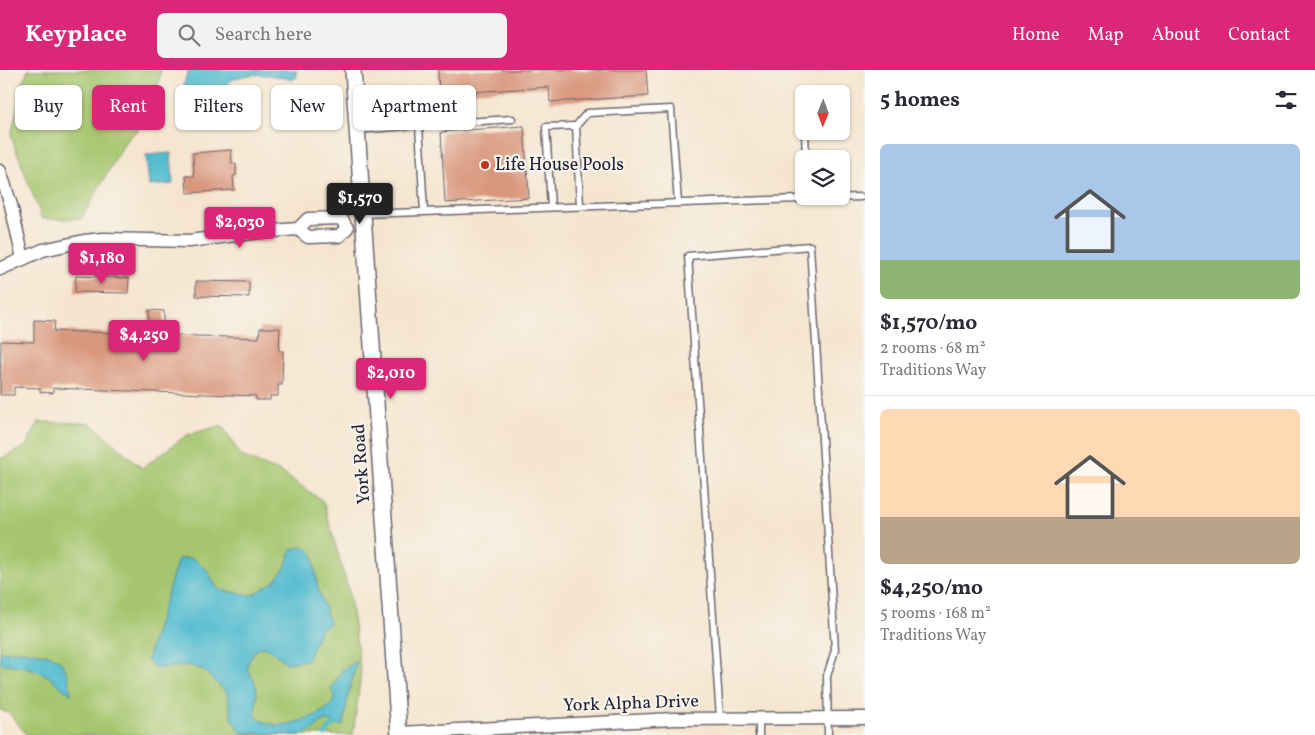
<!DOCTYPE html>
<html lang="en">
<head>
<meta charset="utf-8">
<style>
	:root { --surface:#fff; --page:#f2f2f3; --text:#2b2b33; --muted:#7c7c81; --line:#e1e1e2; --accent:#db2777 }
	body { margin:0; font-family:Vollkorn,serif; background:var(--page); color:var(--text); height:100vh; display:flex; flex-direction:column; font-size:19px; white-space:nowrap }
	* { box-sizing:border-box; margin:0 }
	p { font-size:16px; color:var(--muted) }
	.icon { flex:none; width:28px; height:28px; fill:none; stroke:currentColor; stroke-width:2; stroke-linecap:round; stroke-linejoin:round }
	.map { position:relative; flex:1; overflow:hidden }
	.side { display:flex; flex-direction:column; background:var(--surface); width:450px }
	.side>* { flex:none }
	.top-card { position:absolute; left:15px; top:15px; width:475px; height:45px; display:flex; gap:10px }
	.needle { width:32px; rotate:181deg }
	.buttons { position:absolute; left:795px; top:15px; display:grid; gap:10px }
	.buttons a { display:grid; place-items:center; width:55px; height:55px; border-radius:8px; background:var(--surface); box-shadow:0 1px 4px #0004; font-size:25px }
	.price { position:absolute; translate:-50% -42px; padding:0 11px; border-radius:5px; background:var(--accent); color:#fff; font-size:16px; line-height:32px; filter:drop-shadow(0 1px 2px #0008) }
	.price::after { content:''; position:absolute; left:50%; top:30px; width:15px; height:11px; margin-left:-8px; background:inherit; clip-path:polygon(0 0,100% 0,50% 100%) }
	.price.current { background:#222; color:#fff }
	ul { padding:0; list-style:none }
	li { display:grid; align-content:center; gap:10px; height:265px; padding:0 15px }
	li+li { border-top:1px solid var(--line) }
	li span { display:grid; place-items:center; height:155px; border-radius:8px; color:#555 }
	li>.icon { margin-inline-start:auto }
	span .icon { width:90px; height:90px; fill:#fffc; stroke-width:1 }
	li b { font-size:21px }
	h2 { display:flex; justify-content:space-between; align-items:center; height:60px; padding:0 15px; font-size:21px }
	.tag { padding:0 18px; border-radius:8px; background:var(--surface); box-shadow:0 1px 4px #0004; font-size:18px; line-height:45px }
	.tag.current { background:var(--accent); color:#fff }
	header { display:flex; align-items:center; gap:30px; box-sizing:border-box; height:70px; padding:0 25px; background:var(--accent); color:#fff }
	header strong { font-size:24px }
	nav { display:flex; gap:28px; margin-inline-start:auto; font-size:18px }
	.search { width:350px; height:45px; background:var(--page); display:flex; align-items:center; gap:12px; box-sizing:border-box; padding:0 18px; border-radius:8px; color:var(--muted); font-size:19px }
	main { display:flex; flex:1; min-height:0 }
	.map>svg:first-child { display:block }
</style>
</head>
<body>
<header>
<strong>Keyplace</strong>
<div class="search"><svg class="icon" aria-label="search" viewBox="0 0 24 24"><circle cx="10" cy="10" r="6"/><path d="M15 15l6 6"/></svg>Search here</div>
<nav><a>Home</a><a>Map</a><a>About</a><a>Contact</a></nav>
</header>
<main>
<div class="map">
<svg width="865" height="665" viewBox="0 0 865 665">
	<rect width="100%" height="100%" fill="#f7f3e8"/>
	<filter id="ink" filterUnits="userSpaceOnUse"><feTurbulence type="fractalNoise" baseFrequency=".02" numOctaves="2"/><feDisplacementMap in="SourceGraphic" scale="10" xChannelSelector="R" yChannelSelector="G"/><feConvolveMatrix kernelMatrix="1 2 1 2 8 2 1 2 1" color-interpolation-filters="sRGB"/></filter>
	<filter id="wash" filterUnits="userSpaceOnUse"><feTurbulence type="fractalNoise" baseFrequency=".0096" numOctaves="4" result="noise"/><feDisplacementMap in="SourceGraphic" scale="20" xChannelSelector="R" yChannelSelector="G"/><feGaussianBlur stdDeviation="1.12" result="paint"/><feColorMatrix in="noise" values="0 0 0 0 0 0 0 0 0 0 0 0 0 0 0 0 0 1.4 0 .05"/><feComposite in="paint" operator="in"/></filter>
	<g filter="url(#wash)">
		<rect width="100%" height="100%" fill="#f5e5cf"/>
		<!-- green -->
		<g fill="#a5c66e" stroke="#647454">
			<polygon points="28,0 161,0 152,48 127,69 81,149 42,149 11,66 22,15"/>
			<polygon points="39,352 90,353 142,398 187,365 222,355 241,386 281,402 323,431 349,522 361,603 353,665 27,665 9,643 0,640 0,389 25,377"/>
		</g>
		<!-- water -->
		<g fill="#53bcd0" stroke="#3a6f86">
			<path d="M188,0H296L297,7L291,10C275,4 244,1 229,12C223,17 219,24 215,31C203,34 190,37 179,32Z"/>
			<polygon points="171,83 173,114 149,116 146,85"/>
			<path d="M301,477L307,478L313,484L318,519L330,553L320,559L307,590L287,593L266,577L257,578C237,606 255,599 257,622C257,630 255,638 255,646C262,651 269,655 277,655C290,656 320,645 329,637C332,634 334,630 335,626L331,619L342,600L357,591L348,626L343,656L330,651L321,652L314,659L302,665L242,663L232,649L227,623L203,600L188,595L155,599L147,589L178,489L192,488L200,494L207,500L217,518L225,521L253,525L276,510L284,499L292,479Z"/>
			<path d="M24,581C59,585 66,587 71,624C61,619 55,610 46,605C31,596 16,596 0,593V582Z"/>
		</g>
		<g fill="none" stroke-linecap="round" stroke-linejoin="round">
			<!-- stream -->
			<polyline stroke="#53bcd0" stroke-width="4.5" points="325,665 329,659 336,653"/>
		</g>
		<g id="blocks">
			<!-- building -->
			<g fill="#d9977e">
				<polygon points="438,0 646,0 648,26 550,32 549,17 439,24"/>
				<polygon points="524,56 529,128 445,133 441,62"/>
				<polygon points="231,80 232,94 236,94 236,105 233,106 234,120 187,123 186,106 194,106 193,83"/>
				<polygon points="76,206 129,208 128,223 75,222"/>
				<polygon points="196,211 249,212 249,227 196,226"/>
				<polygon points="149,240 164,241 164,263 167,263 167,265 259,268 260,258 280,258 279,281 283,281 282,315 278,315 278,326 270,326 270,330 256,330 256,326 53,318 53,323 40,322 40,318 14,317 14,325 0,325 1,271 34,272 34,250 55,251 54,261 146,264 146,262 149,263"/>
			</g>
		</g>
	</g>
	<g filter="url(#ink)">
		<use href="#blocks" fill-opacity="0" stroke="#6c666f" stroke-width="1"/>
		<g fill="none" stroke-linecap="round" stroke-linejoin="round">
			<!-- service casing -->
			<g stroke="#6c666f" stroke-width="9">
				<g id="service">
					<polyline points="419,55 512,49"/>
					<polyline points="358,60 419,55 424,142"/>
					<polyline points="805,62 806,89"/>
					<polyline points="580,136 576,56 587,43 671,39 678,133"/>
					<polyline points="551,137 546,57 576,56"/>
					<polyline points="363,144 861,127"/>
					<polyline points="720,648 688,186 810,176 835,580 827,606 828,665"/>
					<polyline points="759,649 759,665"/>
				</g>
			</g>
			<!-- minor casing -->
			<g stroke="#6c666f" stroke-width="15">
				<g id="minor">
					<polyline points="0,101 11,135 23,189"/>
					<polyline points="0,199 43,180 84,171 103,169 189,171 260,162 298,159 308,149 341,148 347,158 339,166 308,167 298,159"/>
					<polyline points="399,663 674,649 865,648"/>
				</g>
			</g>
			<!-- tertiary casing -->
			<g stroke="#6c666f" stroke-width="18">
				<polyline id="tertiary" points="353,0 399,665"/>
			</g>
			<!-- service -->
			<use href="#service" stroke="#fff" stroke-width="6"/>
			<!-- minor -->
			<use href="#minor" stroke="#fff" stroke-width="12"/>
			<!-- tertiary -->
			<use href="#tertiary" stroke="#fff" stroke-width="15"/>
		</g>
	</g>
	<!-- markers -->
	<circle fill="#c8321e" stroke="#f7f3e8" stroke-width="2" cx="485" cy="95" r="5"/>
	<g text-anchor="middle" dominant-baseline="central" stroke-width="4.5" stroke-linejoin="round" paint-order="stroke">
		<!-- poi labels -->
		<g font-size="18" fill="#22223b" stroke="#f7f3e8" text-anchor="start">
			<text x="495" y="95">Life House Pools</text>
		</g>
		<!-- street labels -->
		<g font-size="18" fill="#22223b" stroke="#f7f3e8">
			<text transform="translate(362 394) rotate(-94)">York Road</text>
			<text transform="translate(631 634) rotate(-2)">York Alpha Drive</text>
		</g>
	</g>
</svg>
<div class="buttons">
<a><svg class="needle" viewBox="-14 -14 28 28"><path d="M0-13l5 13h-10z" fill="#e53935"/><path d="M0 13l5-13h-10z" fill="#7c7c81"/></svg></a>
<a><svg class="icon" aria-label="layers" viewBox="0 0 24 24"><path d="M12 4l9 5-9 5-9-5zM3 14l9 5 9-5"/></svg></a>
</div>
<b class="price current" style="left:360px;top:155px">$1,570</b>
<b class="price" style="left:240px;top:179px">$2,030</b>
<b class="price" style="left:102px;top:215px">$1,180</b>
<b class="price" style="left:144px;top:292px">$4,250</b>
<b class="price" style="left:391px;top:330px">$2,010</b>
<div class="top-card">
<a class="tag">Buy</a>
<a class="tag current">Rent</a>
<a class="tag">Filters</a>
<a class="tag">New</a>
<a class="tag">Apartment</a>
</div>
</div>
<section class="side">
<h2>5 homes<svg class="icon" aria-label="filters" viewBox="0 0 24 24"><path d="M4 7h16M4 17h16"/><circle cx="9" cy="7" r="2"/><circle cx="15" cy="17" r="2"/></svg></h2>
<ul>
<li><span style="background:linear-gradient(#a9c7e8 75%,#8fb573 0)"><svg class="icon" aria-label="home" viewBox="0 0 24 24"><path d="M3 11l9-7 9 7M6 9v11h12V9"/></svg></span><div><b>$1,570/mo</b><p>2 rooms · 68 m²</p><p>Traditions Way</p></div></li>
<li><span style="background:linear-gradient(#ffd9b3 70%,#b9a48a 0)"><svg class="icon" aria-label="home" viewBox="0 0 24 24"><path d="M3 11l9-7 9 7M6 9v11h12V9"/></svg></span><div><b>$4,250/mo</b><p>5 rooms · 168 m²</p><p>Traditions Way</p></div></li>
</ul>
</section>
</main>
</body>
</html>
